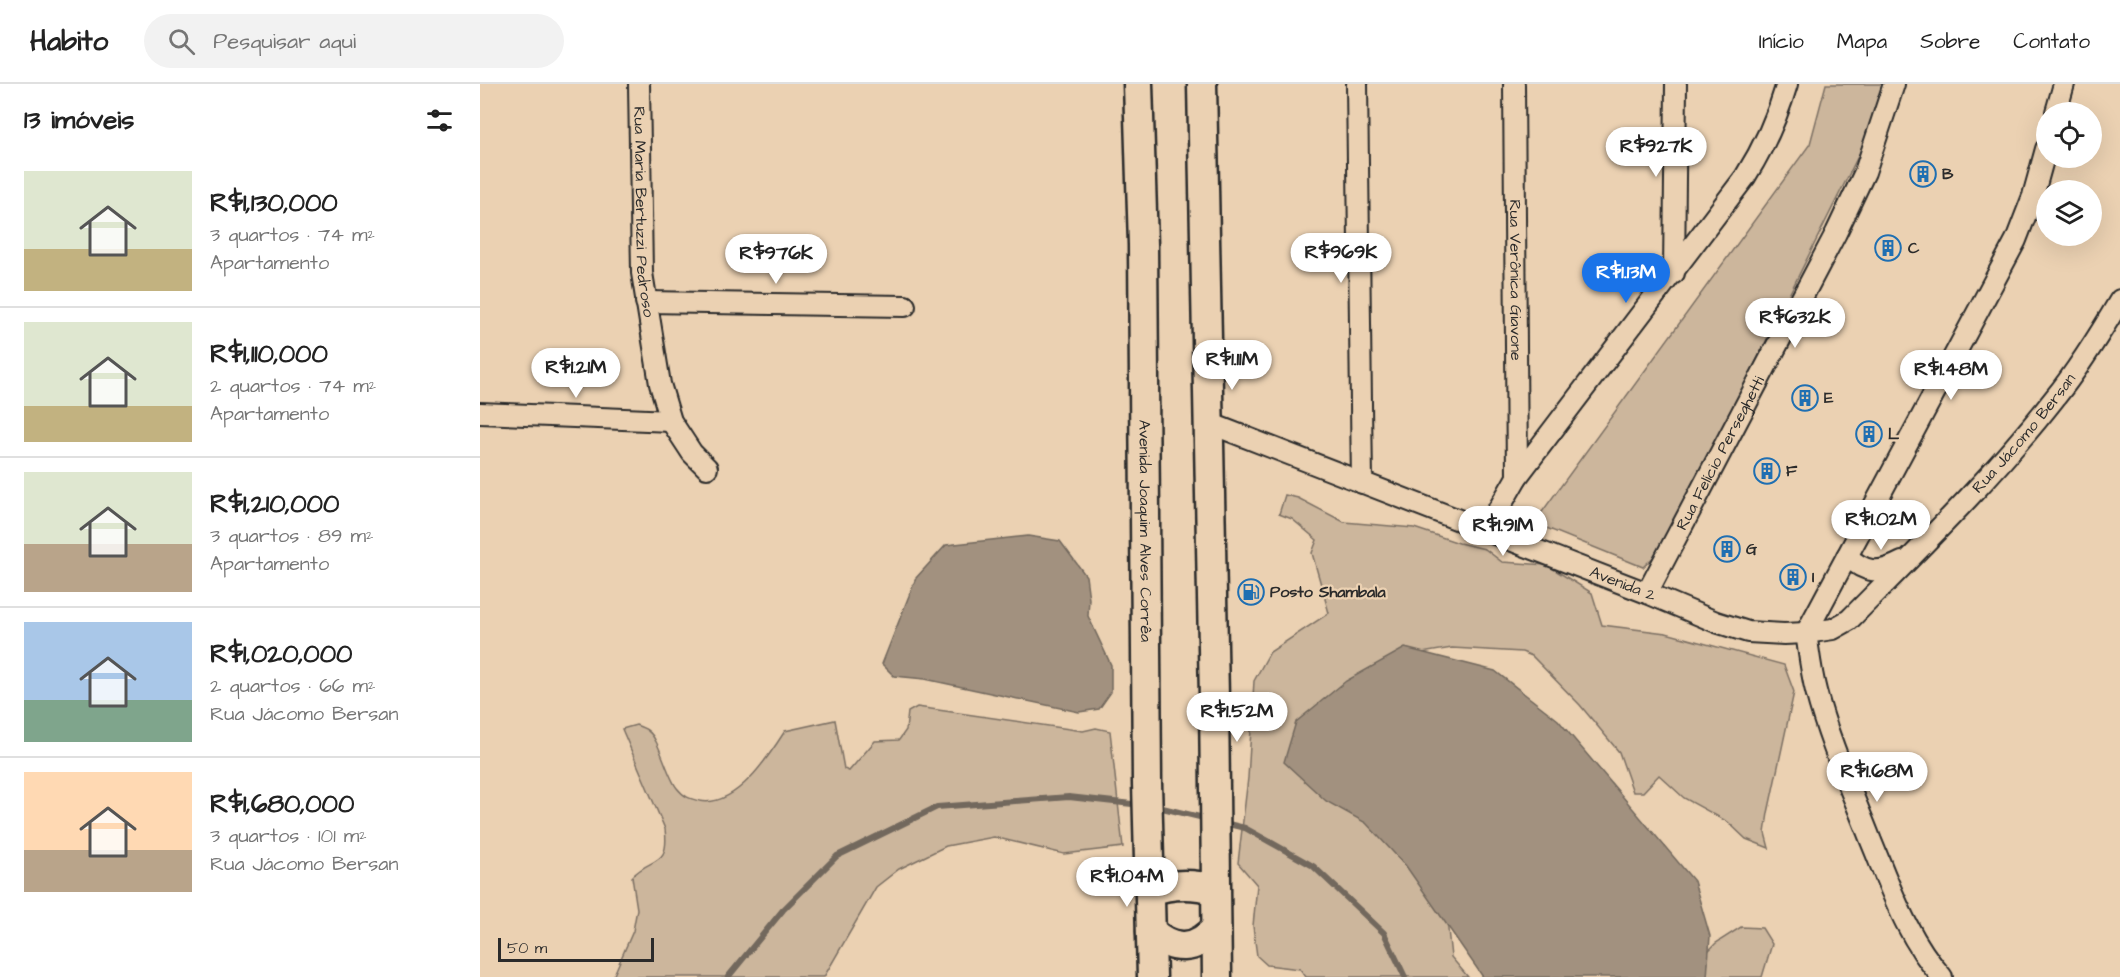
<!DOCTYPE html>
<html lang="pt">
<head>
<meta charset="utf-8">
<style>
	:root { --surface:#fff; --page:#f2f2f2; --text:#222; --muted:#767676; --line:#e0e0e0; --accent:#1a73e8 }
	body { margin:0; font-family:"Architects Daughter",sans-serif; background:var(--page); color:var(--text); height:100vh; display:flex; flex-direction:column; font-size:22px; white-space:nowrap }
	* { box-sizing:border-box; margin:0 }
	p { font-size:20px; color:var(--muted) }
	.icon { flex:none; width:33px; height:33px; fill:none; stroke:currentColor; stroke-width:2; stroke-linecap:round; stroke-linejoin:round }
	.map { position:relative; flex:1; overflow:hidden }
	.side { display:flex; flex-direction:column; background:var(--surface); width:480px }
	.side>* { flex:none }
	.controls { position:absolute; left:1556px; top:18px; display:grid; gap:12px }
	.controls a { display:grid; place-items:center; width:66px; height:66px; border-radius:50%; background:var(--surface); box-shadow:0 6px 24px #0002; font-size:30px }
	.scale { position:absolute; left:18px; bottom:15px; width:156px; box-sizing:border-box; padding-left:6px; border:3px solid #2b2b2b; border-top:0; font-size:16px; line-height:21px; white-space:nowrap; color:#2b2b2b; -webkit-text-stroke:4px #ebd1b2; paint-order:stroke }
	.price { position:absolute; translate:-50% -51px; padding:0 14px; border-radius:21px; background:#fff; color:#222; font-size:20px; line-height:39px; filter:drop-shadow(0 2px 3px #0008) }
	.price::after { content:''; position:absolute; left:50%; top:36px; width:18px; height:14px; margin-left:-9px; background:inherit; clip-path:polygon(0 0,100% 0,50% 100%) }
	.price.current { background:var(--accent); color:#fff }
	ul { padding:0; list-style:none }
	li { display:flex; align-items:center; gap:18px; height:150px; padding:0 24px }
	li+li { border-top:2px solid var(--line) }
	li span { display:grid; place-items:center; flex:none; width:168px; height:120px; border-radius:0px; color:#555 }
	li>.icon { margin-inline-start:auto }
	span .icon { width:72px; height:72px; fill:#fffc; stroke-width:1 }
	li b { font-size:26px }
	h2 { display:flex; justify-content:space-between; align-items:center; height:72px; padding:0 24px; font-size:26px }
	header { display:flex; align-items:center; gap:36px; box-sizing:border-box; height:84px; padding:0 30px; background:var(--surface); border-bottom:2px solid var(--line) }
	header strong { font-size:28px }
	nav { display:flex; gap:33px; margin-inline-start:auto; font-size:21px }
	.search { width:420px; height:54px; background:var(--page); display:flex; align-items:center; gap:15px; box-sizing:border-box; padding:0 21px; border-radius:33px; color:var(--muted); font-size:22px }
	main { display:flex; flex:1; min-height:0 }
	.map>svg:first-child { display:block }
</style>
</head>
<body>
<header>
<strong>Habito</strong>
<div class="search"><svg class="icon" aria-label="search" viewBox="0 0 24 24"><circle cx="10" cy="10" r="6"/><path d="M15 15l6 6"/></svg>Pesquisar aqui</div>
<nav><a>Início</a><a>Mapa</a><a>Sobre</a><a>Contato</a></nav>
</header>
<main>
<section class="side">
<h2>13 imóveis<svg class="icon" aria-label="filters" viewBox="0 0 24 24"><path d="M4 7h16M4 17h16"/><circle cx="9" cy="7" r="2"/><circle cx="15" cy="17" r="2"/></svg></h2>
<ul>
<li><span style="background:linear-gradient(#dfe7d0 65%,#c2b280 0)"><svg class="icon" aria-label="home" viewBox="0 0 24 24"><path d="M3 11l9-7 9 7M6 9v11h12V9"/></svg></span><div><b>R$1,130,000</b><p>3 quartos · 74 m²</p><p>Apartamento</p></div></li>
<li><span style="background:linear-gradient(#dfe7d0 70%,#c2b280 0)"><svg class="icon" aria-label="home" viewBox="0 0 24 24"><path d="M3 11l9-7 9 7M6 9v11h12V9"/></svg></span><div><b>R$1,110,000</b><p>2 quartos · 74 m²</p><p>Apartamento</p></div></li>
<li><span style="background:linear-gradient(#dfe7d0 60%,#b9a48a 0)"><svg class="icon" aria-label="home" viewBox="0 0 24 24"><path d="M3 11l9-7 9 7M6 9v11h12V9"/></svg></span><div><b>R$1,210,000</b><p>3 quartos · 89 m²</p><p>Apartamento</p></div></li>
<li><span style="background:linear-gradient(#a9c7e8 65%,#7fa58c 0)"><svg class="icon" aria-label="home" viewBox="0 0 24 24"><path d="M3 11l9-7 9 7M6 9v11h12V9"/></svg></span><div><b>R$1,020,000</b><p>2 quartos · 66 m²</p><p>Rua Jácomo Bersan</p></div></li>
<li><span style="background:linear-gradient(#ffd9b3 65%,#b9a48a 0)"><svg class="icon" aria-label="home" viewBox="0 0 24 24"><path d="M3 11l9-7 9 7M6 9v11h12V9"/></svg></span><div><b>R$1,680,000</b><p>3 quartos · 101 m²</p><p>Rua Jácomo Bersan</p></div></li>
</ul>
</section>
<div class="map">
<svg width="1640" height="893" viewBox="0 0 1640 893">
	<rect width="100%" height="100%" fill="#ebd1b2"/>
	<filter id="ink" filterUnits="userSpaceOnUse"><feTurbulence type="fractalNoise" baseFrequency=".0167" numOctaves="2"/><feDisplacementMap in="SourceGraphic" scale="12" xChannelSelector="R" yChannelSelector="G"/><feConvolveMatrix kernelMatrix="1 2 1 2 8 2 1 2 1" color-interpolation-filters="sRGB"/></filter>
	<g filter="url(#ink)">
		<!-- green -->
		<g fill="#ccb69c" stroke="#7c7064" stroke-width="1.5">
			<polygon points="1346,0 1409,0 1405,18 1183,464 1163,483 1054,439 1330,60"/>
			<polygon points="805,411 818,414 864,438 934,444 979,459 1005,465 1022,478 1067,481 1112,509 1122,541 1186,549 1304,581 1314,608 1288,729 1285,749 1289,764 1266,755 1248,738 1204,714 1179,691 1163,708 1153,708 1139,668 1100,621 1052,572 1042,568 972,564 929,571 964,809 971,873 988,893 826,893 820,885 787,881 777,872 773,842 777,801 758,779 768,694 774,597 790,568 849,529 832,469 837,456 812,435 799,430"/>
			<path d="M437,623L603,647L616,644L630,647L643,763L584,770L514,753L466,762L419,785L396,803L344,893H133L153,847L157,825L152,793C171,772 190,784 185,745L142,645L156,641C160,643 165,644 168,647C179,654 187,692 197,704C204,713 210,715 220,717C256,724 289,672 305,647L355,636L364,685L369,687L395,657L419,656L426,646L428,628Z"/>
			<polygon points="1261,843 1282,844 1292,860 1282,893 1203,893 1236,859"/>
		</g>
		<!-- water -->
		<g fill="#a2917f" stroke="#72685d" stroke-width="1.5">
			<polygon points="548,452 580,457 606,492 609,515 608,532 631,581 631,608 619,625 599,628 445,595 414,592 402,580 436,494 466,461"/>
			<polygon points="925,564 1015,587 1078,636 1214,797 1230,852 1227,893 1003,893 926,782 886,739 846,717 804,678 816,638 866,597"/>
		</g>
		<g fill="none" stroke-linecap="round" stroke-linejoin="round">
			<!-- stream -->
			<g stroke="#72685d" stroke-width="6">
				<polyline points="674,722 728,735"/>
				<polyline points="744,739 765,744 833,782 904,849 925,893"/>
				<polyline points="248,893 303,826 357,772 457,723 589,713 661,721"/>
			</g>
			<!-- minor casing -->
			<g stroke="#2b2b2b" stroke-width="24">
				<g id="minor">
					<path id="s1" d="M159,0L162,189L180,300L191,337L212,369L227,384"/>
					<polyline points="877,0 882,399"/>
					<path id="s2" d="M1034,0L1037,393"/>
					<polyline points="1576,28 1584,0"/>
					<polyline points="1194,189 1196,0"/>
					<polyline points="166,218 425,222"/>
					<polyline points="0,329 191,337"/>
					<path id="s3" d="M729,339L1167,509L1236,538L1268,548L1304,550L1326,549L1353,545L1369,536C1439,465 1512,394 1574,315C1599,284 1620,250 1640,216"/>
					<path d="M1006,447L1037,393L1265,93C1284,63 1297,34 1307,0"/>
					<path d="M1367,472C1386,490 1399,490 1422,478"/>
					<path id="s4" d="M1167,509L1356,149L1385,88L1414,0"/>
					<polyline points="1326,549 1536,156 1553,112 1566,65"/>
					<path d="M1326,549C1329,568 1331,588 1336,607C1349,658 1372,708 1391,757C1411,805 1427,854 1462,893"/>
				</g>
			</g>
			<!-- secondary casing -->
			<g stroke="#2b2b2b" stroke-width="33">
				<g id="secondary">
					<path id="s5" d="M658,0L663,161L667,699L672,893"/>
					<polyline points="722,0 734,614 737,893"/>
					<path d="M670,807C692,799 712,799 735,805"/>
					<path d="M671,847C693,868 716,867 736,844"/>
				</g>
			</g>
			<!-- minor -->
			<use href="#minor" stroke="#ebd1b2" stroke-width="20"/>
			<!-- secondary -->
			<use href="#secondary" stroke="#ebd1b2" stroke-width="28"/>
		</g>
	</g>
	<!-- icons -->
	<defs>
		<g id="building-ring" transform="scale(1.35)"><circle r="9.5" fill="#ebd1b2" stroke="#1f6fb2" stroke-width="1.5"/><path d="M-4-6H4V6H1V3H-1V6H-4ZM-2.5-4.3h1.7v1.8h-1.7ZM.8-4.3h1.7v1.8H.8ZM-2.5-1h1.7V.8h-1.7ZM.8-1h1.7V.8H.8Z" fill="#1f6fb2"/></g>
		<g id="fuel-ring" transform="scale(1.35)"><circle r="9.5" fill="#ebd1b2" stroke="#1f6fb2" stroke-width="1.5"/><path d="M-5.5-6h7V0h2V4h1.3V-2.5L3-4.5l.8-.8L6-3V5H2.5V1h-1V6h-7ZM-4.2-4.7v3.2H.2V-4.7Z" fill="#1f6fb2"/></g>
	</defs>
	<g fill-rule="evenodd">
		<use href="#building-ring" x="1443" y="90"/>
		<use href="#building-ring" x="1408" y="164"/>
		<use href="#building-ring" x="1325" y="314"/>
		<use href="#building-ring" x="1389" y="350"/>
		<use href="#building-ring" x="1287" y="387"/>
		<use href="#building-ring" x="1247" y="465"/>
		<use href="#building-ring" x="1313" y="493"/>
		<use href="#fuel-ring" x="771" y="508"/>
	</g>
	<g text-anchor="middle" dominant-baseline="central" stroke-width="4.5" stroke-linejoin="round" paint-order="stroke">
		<!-- poi labels -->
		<g font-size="16" font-weight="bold" fill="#2b2b2b" stroke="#ebd1b2" text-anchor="start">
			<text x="1462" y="90">B</text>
			<text x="1428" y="164">C</text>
			<text x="1344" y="314">E</text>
			<text x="1408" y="350">L</text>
			<text x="1306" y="387">F</text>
			<text x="1266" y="465">G</text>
			<text x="1332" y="493">I</text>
			<text x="790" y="508">Posto Shambala</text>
		</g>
		<!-- street labels -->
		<g font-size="16" fill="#2b2b2b" stroke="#ebd1b2">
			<text stroke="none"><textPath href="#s1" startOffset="128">Rua Maria Bertuzzi Pedroso</textPath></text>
			<text stroke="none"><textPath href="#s2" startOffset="196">Rua Verônica Giavone</textPath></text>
			<text stroke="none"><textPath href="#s3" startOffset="938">Rua Jácomo Bersan</textPath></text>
			<text stroke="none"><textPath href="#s4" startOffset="158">Rua Felício Perseghetti</textPath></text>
			<text stroke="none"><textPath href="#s5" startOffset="447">Avenida Joaquim Alves Corrêa</textPath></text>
			<text stroke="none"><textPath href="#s3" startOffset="444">Avenida 2</textPath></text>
		</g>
	</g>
</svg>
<div class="controls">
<a><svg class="icon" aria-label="locate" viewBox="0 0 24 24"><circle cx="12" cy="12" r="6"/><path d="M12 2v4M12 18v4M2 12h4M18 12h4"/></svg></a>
<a><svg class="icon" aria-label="layers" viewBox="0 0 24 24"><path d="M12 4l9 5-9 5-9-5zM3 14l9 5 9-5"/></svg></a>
</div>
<div class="scale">50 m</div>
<b class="price" style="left:1176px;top:94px">R$927K</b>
<b class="price" style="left:861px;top:200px">R$969K</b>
<b class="price" style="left:296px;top:201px">R$976K</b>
<b class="price current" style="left:1146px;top:220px">R$1.13M</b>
<b class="price" style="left:1315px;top:265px">R$632K</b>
<b class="price" style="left:752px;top:307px">R$1.11M</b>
<b class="price" style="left:96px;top:315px">R$1.21M</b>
<b class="price" style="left:1471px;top:317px">R$1.48M</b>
<b class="price" style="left:1401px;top:467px">R$1.02M</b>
<b class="price" style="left:1023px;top:473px">R$1.91M</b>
<b class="price" style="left:757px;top:659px">R$1.52M</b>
<b class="price" style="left:1397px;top:719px">R$1.68M</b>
<b class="price" style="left:647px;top:824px">R$1.04M</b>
</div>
</main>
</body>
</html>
